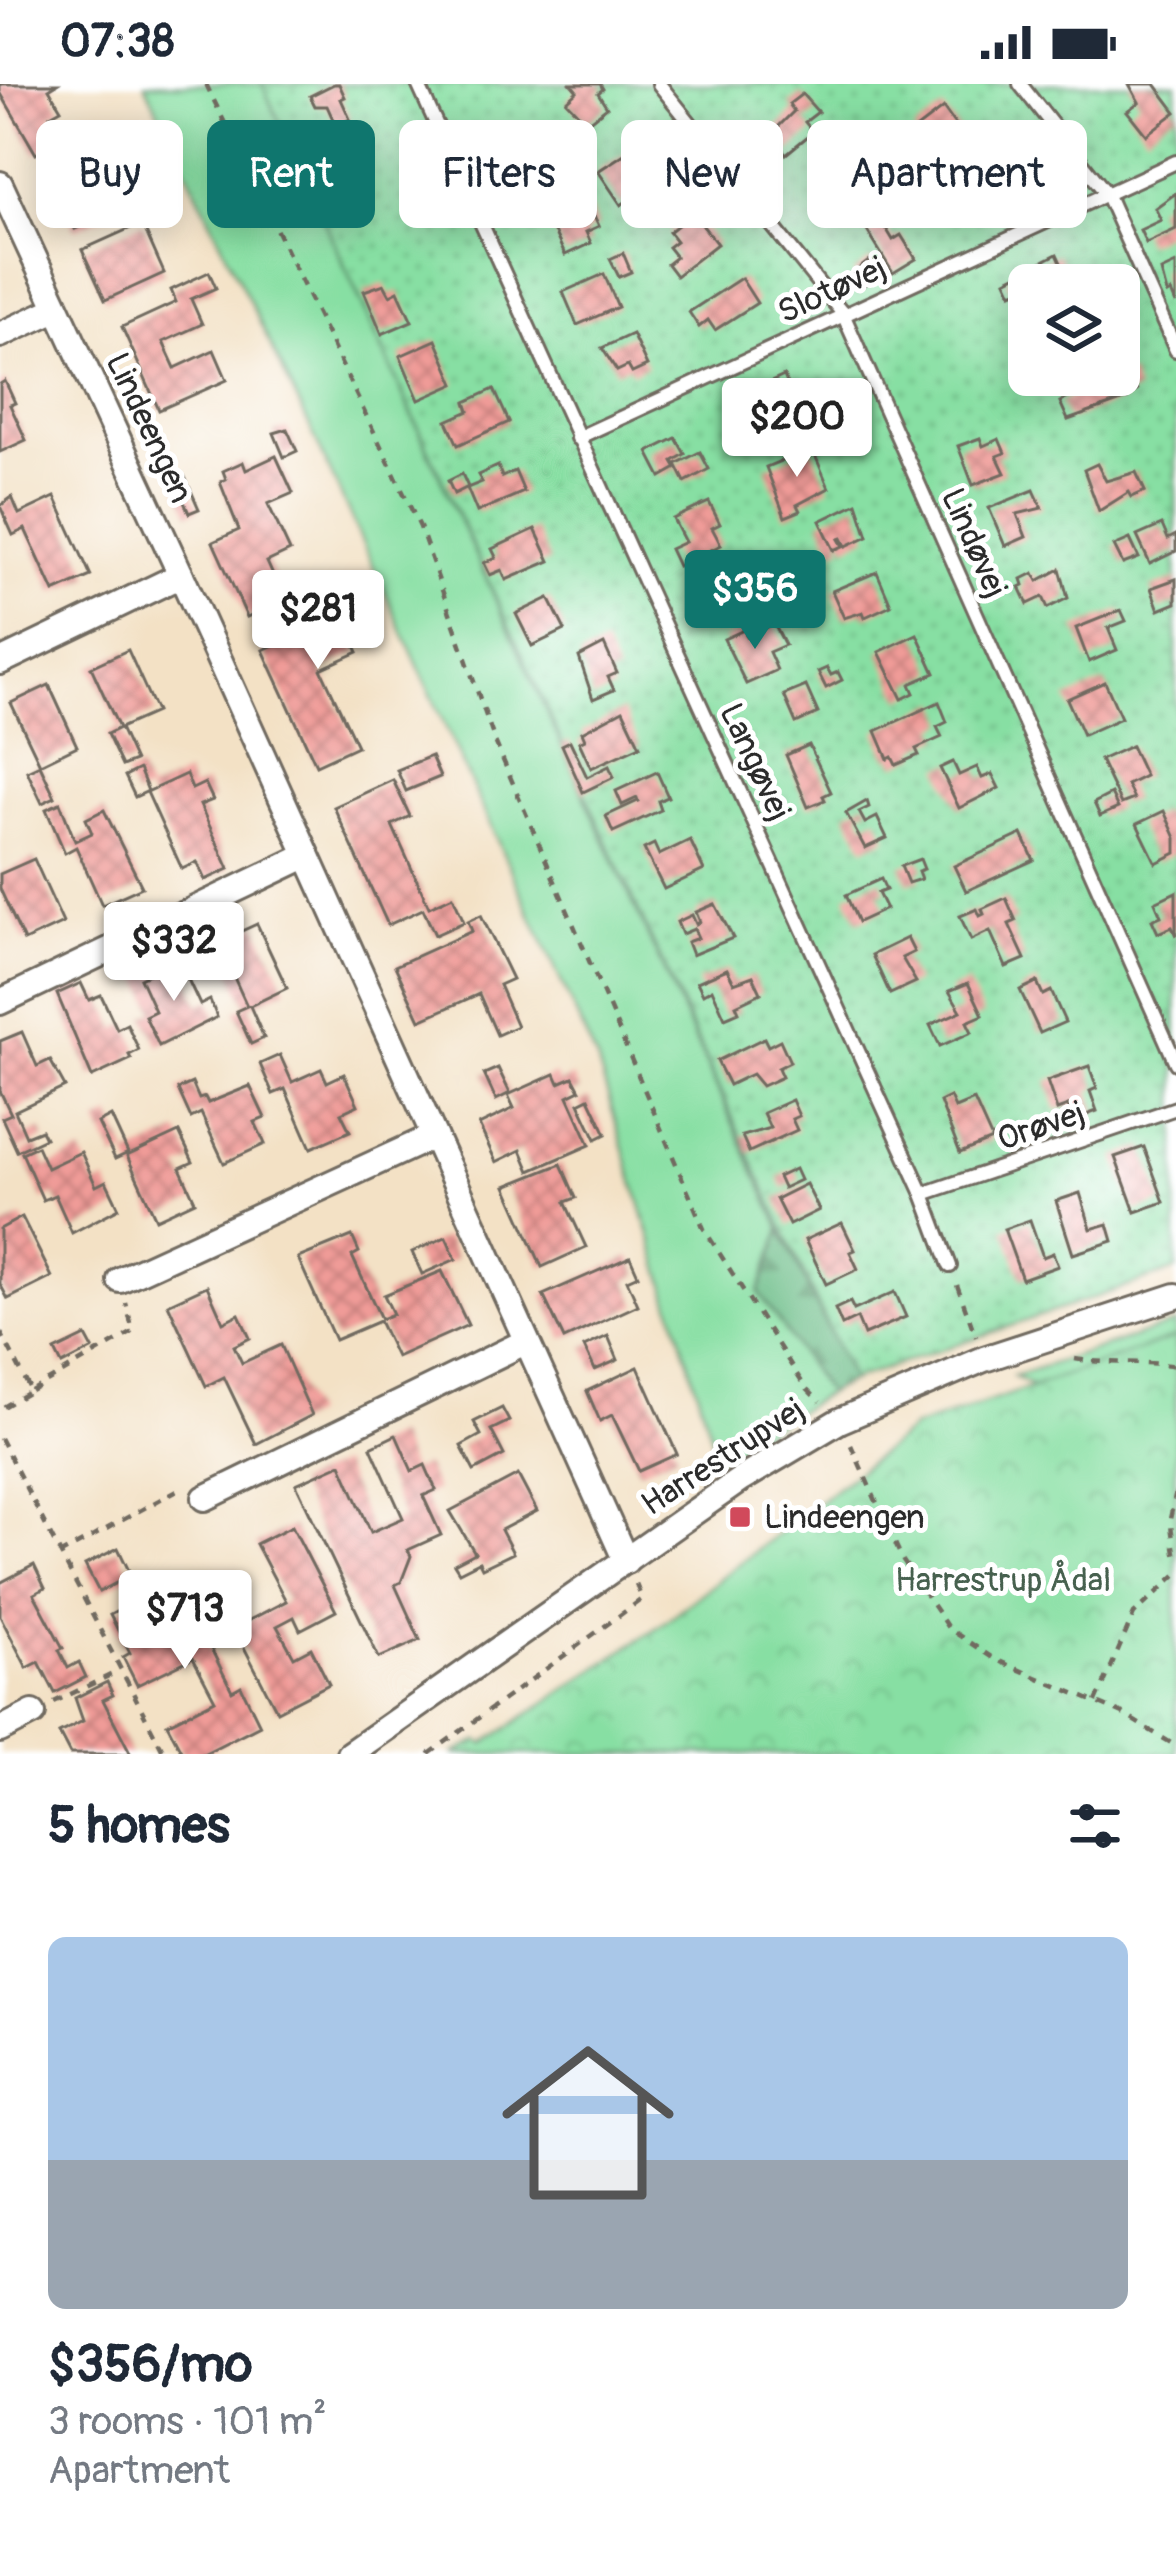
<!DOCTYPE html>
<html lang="en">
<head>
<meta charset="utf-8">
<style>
	:root { --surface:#fff; --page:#f2f2f3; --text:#1f2937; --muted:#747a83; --accent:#0f766e }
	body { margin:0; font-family:Pangolin,sans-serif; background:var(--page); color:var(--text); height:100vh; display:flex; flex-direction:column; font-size:45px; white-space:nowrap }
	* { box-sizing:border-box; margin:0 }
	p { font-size:39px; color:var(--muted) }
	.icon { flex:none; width:66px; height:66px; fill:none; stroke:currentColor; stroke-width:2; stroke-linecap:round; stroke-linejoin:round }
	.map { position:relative; height:1670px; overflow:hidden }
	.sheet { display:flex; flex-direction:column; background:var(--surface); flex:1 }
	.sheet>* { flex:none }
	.banner { position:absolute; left:36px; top:36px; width:1104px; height:108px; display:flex; gap:24px }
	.buttons { position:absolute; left:1008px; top:180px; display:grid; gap:24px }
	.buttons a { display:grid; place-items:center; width:132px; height:132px; border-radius:18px; background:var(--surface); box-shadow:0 6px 30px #0003; font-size:60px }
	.price { position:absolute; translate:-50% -102px; padding:0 27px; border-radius:12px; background:#fff; color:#222; font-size:39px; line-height:78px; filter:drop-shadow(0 3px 6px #0008) }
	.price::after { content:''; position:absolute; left:50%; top:72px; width:36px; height:27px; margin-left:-18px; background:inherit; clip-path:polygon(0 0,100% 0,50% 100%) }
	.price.selected { background:var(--accent); color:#fff }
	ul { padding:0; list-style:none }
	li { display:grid; align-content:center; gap:24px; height:636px; padding:0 48px }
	li span { display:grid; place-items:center; height:372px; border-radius:18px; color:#555 }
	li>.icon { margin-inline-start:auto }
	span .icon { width:216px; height:216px; fill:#fffc; stroke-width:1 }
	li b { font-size:51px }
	h2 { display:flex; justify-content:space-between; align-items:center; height:144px; padding:0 48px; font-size:51px }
	.chip { padding:0 42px; border-radius:18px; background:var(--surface); box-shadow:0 6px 30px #0003; font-size:42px; line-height:108px }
	.chip.selected { background:var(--accent); color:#fff }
	.status { display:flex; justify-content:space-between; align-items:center; height:84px; padding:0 60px; background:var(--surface); direction:ltr }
	.status svg { height:33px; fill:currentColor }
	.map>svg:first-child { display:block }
</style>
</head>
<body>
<div class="status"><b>07:38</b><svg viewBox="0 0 49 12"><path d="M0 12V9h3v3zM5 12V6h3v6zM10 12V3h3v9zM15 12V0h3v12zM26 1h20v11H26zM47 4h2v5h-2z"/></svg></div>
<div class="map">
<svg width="1176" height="1670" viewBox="0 0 1176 1670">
	<defs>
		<pattern id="forest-firs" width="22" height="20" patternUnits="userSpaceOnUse" patternTransform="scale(3)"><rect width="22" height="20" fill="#6dbe89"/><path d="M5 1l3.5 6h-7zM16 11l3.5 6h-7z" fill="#5a9b70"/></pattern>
		<pattern id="park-crowns" width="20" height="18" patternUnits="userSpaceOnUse" patternTransform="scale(3)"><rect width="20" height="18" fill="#87dfa3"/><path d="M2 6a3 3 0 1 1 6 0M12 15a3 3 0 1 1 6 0" fill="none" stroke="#75c08c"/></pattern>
		<pattern id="garden-dots" width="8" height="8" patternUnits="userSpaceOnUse" patternTransform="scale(3)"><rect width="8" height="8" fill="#87dfa3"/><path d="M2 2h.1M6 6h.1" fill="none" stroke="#75c08c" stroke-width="1.8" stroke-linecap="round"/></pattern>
		<pattern id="building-cross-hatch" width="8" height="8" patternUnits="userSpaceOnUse" patternTransform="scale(3)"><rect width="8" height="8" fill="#f09b98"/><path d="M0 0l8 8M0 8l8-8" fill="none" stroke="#c37f7c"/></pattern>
	</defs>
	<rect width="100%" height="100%" fill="#fff"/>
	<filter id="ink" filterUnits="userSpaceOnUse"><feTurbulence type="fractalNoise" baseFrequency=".00833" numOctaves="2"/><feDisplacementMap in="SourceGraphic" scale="24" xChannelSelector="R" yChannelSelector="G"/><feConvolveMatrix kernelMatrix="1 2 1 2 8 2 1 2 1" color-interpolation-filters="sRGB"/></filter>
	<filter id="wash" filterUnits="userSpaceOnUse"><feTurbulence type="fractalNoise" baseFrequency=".004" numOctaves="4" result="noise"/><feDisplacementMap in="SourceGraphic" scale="48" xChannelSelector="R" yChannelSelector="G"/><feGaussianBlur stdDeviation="2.7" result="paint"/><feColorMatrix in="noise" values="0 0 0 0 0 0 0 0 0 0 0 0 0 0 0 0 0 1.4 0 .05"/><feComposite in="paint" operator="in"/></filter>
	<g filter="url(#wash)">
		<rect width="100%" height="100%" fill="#f3e1c5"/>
		<!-- grass -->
		<g fill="#87dfa3" stroke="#598567" stroke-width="3">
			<polygon points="145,0 262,0 781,1146 759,1208 827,1309 718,1376 598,979 309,341"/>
			<polygon points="1176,1239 1176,1327 1062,1319 1014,1292"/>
		</g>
		<!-- forest -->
		<polygon fill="url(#forest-firs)" stroke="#4c745a" stroke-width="3" points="781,1146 852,1296 827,1309 759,1208"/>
		<!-- park -->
		<polygon fill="url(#park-crowns)" stroke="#598567" stroke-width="3" points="1176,1253 1176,1670 453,1670 479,1657 484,1660 662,1540 913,1344"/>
		<!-- garden -->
		<path fill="url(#garden-dots)" stroke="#598567" stroke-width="3" fill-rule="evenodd" d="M262,0H1176V1186L852,1296ZM1029,201H1119V291H1029Z"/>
		<g id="blocks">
			<!-- building -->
			<g fill="url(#building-cross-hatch)">
				<polygon points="0,0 57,0 49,5 61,25 50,31 67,65 84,58 115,127 75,145 44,75 51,72 47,64 36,70 0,8"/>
				<polygon points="334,0 339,0 345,13 341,15 350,35 336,42 327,22 315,22 310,12"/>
				<polygon points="571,0 600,0 603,5 598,9 607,23 587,39 566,17 577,7"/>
				<polygon points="1129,0 1155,0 1176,28 1146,51 1127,27 1139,18"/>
				<polygon points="802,10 818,28 805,38 813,48 786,70 771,50 794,27 789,20"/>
				<polygon points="943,24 965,54 936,76 932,71 921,79 912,68 923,59 913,47"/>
				<polygon points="525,58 533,73 555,62 563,79 519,102 503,70"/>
				<polygon points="361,67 370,86 359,92 364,104 329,121 309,87"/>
				<polygon points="629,67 652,100 621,121 598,87"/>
				<polygon points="851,69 873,96 857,109 867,121 839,143 815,112 841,91 834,82"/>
				<polygon points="985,86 995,100 1000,97 1012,115 986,133 964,101"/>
				<polygon points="956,99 965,112 956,119 947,107 941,113 937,107"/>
				<polygon points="1176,109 1176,145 1146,159 1140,146 1161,136 1155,124"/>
				<polygon points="590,123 599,142 586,148 591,159 565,171 551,141"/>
				<polygon points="693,129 717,160 676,192 667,180 676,173 668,163 676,157 669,148"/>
				<polygon points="881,136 893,156 901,151 916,175 893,189 866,145"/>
				<polygon points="142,139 164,189 105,216 82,166"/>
				<polygon points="623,169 631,188 619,193 610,175"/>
				<polygon points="1057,170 1062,181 1054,185 1060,201 1029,201 1029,218 1025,220 1019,206 1012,209 1006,196"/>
				<polygon points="870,176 880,188 863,202 853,189"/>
				<polygon points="1176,180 1176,220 1171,208 1167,210 1161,187"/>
				<polygon points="209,188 216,204 191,215 202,240 163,258 175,284 214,266 227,296 159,326 122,243 176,218 171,206"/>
				<polygon points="604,190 618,223 577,241 563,208"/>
				<polygon points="741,194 757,219 715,246 708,236 699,243 689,228"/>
				<polygon points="384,200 390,211 398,207 412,237 382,250 364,207"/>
				<polygon points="632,250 647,282 632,289 628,282 617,287 602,264"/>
				<polygon points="436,256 455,300 419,316 400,272"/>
				<polygon points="1130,289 1137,307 1126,312 1127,315 1068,336 1060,318 1116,291 1118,294"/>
				<polygon points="784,292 797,323 749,344 742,326 749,324 743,311"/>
				<polygon points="5,297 15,319 10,321 26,356 0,368 0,300"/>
				<polygon points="494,305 509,338 458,361 447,337 469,327 466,318"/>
				<polygon points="287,345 297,367 284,373 274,349"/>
				<polygon points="676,354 685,370 673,377 677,384 661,393 648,368"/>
				<polygon points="980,354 983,362 999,355 1005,369 997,372 1005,389 973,401 958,362"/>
				<polygon points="812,364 829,404 797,421 800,427 785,433 766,383"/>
				<polygon points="700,368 709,385 685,398 676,380"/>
				<polygon points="276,372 293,409 268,420 290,467 267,478 284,516 247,533 213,458 239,446 220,398 226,395 223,387 243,378 246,386"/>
				<polygon points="1097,380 1106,397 1136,388 1145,407 1132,413 1129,408 1099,427 1084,386"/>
				<polygon points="498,382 502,393 515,387 524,408 477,428 467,404 482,398 478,391"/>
				<polygon points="462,390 468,403 454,410 448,397"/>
				<polygon points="185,393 199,425 189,429 175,398"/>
				<polygon points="1034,406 1042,424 1017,430 1026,453 1005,462 989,424"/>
				<polygon points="12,413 19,430 55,413 91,492 54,508 25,445 13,451 0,422"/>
				<polygon points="709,418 720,440 712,444 721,461 678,482 670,465 685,458 673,435"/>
				<polygon points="857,419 868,452 846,462 842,454 839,455 843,462 834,466 820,437"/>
				<polygon points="1162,441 1168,455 1176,451 1176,467 1150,480 1137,452"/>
				<polygon points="535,445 550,477 506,496 502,486 490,491 484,479 496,473 492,465"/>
				<polygon points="1130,455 1139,474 1123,480 1114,462"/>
				<polygon points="747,476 752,487 764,480 772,496 768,498 774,508 742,525 723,489"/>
				<polygon points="1060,485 1068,514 1048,524 1043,513 1028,520 1020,503 1024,501 1022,495 1034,489 1038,497"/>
				<polygon points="877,488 891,521 865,533 863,528 844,534 832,507"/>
				<polygon points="1176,495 1176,519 1159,526 1151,504"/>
				<polygon points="364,503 373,522 343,536 358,568 321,585 357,662 316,681 263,566 306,546 298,530 350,505 352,509"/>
				<polygon points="549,514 565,546 532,562 516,530"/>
				<polygon points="1121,526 1126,537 1108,544 1117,566 1089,578 1076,544"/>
				<polygon points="774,540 785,561 769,568 777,586 746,600 724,555 744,546 747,553"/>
				<polygon points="917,550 935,589 910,600 914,609 902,615 879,568"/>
				<polygon points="604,560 617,589 608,593 614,606 593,615 579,573"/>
				<polygon points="128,566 156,628 120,644 135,677 122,682 107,650 119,644 91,583"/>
				<polygon points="827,584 831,591 838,588 842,596 826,604 818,588"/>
				<polygon points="1105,598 1121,634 1083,651 1067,615"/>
				<polygon points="49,601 77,662 40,680 11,619"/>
				<polygon points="806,602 818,629 796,639 784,611"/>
				<polygon points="939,618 947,638 937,643 942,653 916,665 919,671 896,681 892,673 888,675 876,647"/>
				<polygon points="623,626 640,662 591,684 579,658 585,655 582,648"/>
				<polygon points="570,657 587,693 609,682 614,693 583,708 562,661"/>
				<polygon points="809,661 831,708 823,712 825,716 808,723 786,671"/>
				<polygon points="1131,662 1145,692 1127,701 1134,715 1121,720 1100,676"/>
				<polygon points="431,672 440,693 406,707 397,686"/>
				<polygon points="953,678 959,691 977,683 982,694 992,690 999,704 959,724 940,684"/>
				<polygon points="40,681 55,713 42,719 27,687"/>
				<polygon points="139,685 148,707 135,713 125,692"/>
				<polygon points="657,688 668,713 658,717 661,726 613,748 606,732 638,717 637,714 622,721 616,707"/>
				<polygon points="186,690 192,705 205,699 213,716 200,721 229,785 205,796 197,778 182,785 147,708"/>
				<polygon points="393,696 410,732 392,741 429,823 453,812 464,838 435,851 423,825 388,841 334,723"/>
				<polygon points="1111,710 1118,724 1100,732 1094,719"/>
				<polygon points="867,717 869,723 859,728 865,739 877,733 887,754 865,764 846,729"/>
				<polygon points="60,719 75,757 92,749 86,735 104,726 142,803 102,821 76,763 65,769 46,725"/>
				<polygon points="1164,727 1176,754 1176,769 1156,779 1137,740"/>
				<polygon points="1022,750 1034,776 966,807 954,782"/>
				<polygon points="690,756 704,786 664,805 644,765 654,760 659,771"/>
				<polygon points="34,775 63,839 24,857 0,805 0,790"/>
				<polygon points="920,775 924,785 918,787 921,795 908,799 901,782"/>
				<polygon points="881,795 886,806 878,809 886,825 858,838 846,811"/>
				<polygon points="1176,808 1176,852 1172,843 1158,849 1152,836 1161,832 1155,818"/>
				<polygon points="1006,814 1016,837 1009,840 1025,875 1006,883 990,847 971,856 960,832 977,825 980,832 984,830 982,825"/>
				<polygon points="715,820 733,854 692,871 687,858 698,854 694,845 682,850 677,838 692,831 696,840 700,838 696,828"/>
				<polygon points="481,831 512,895 499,901 517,942 497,951 479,910 420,936 395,882 472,847 468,837"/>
				<polygon points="257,840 287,904 250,922 264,954 251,960 236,927 247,922 218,858"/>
				<polygon points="907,854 914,868 902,874 916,898 890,910 872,871"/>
				<polygon points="179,876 200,921 210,916 217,933 159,962 145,932 155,927 140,894"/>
				<polygon points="727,885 734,899 753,892 761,909 736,921 739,928 725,934 712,905 703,910 697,898"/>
				<polygon points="1037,898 1043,911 1051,907 1065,938 1040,949 1020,906"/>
				<polygon points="81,899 89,916 101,911 117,945 127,940 139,966 129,971 131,975 92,993 57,910"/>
				<polygon points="968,899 983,931 967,938 972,948 940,962 930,941 961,927 949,907"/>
				<polygon points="22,948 37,982 50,976 65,1003 15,1027 26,1052 41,1046 45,1054 17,1067 2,1034 11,1030 0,1007 0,957"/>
				<polygon points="764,954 768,962 780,956 790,978 778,984 782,993 762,1002 752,990 729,1001 717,977"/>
				<polygon points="280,971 292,998 321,985 327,998 344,990 358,1021 341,1029 350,1047 311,1064 285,1005 273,1010 260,980"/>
				<polygon points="1089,982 1097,1004 1090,1007 1097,1027 1073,1036 1068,1022 1057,1026 1047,997"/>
				<polygon points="498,984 510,1009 496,1016 484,990"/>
				<polygon points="555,990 559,999 573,993 580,1006 568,1012 590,1061 530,1087 521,1066 496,1078 479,1041 514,1024 508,1011"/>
				<polygon points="192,999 199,1015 205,1013 208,1019 250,1002 265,1034 255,1038 265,1060 224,1079 201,1029 191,1034 178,1005"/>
				<polygon points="950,1013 955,1024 974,1016 992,1056 960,1069 940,1018"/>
				<polygon points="589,1014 606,1050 596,1055 579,1019"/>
				<polygon points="792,1016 799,1032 792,1035 797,1046 749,1068 742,1052 770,1044 763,1029"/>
				<polygon points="111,1032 128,1069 115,1075 98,1039"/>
				<polygon points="179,1048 193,1078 180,1084 195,1117 156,1135 127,1072"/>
				<polygon points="37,1062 47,1084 81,1068 96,1102 106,1097 119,1124 72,1149 55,1111 43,1116 22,1069"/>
				<polygon points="1144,1063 1164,1118 1135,1128 1115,1073"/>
				<polygon points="561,1080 576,1114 565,1118 586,1163 542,1183 506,1102"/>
				<polygon points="795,1085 800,1096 783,1104 778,1093"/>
				<polygon points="806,1100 819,1126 789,1141 776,1115"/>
				<polygon points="1080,1109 1091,1145 1108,1140 1113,1157 1073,1170 1056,1117"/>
				<polygon points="22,1133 52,1193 8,1215 0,1200 0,1145"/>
				<polygon points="1030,1136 1043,1173 1053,1169 1058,1182 1022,1195 1004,1145"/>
				<polygon points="842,1139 855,1166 850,1168 858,1185 826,1200 805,1156"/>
				<polygon points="352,1152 359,1168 352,1172 381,1235 393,1230 384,1211 442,1187 468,1241 396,1273 379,1237 335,1256 298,1174"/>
				<polygon points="446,1153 456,1175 422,1190 412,1168"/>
				<polygon points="630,1173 638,1191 627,1196 638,1221 564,1255 543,1211"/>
				<polygon points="207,1202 223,1238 239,1230 250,1254 234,1262 242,1279 281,1261 312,1331 256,1360 224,1293 206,1302 168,1220"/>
				<polygon points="895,1208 906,1233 864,1251 857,1234 842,1241 835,1225 850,1218 854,1226"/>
				<polygon points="86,1252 93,1265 62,1281 55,1267"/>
				<polygon points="608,1252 618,1276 595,1286 584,1263"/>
				<polygon points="638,1283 677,1370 639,1387 612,1331 600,1337 587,1307"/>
				<polygon points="502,1324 509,1337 491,1346 504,1371 474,1387 461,1362 481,1351 474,1338"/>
				<polygon points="396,1351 412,1387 425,1381 436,1406 423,1412 441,1451 408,1466 411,1472 401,1498 395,1501 420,1556 379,1574 296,1400 341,1380 371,1448 403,1434 371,1363"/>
				<polygon points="518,1391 537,1427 501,1446 513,1469 482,1484 479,1478 459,1488 454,1480 475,1469 450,1427"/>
				<polygon points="292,1442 336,1527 300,1546 294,1533 277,1542 294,1573 311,1564 329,1600 277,1627 234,1544 286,1517 256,1460"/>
				<polygon points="118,1464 131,1491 99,1508 85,1481"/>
				<polygon points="34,1481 45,1504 34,1510 63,1564 59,1566 68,1584 79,1578 86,1593 55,1609 39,1578 27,1584 0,1532 0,1499"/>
				<polygon points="181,1504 232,1607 241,1602 260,1641 203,1670 183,1670 167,1640 215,1616 193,1574 137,1601 123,1573 130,1569 110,1531 125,1523 132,1536 156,1524 153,1518"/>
				<polygon points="107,1598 113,1611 103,1616 131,1670 70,1670 59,1649 83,1637 75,1614"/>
			</g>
		</g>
	</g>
	<g filter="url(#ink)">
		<use href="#blocks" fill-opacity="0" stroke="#716b61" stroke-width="3"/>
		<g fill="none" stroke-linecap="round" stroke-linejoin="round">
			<!-- lane casing -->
			<g stroke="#716b61" stroke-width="18">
				<g id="lane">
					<polyline points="418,0 923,1110 950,1182"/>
					<polyline points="659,0 843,230 1176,979"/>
					<polyline points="1020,0 1106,109 1176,266"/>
					<polyline points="577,354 1176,78"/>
					<polyline points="923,1110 1176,1024"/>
				</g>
			</g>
			<!-- street casing -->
			<g stroke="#716b61" stroke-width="30">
				<g id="street">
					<polyline points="0,100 181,491 626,1477"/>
					<polyline points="0,251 56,225"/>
					<polyline points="0,578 181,491"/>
					<polyline points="0,918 306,772"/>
					<polyline points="120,1196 434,1052"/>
					<polyline points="205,1414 525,1258"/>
					<polyline points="0,1646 33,1629"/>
					<polyline points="349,1670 740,1396 839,1337 984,1275 1176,1212"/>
				</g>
			</g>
			<!-- path -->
			<g stroke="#716b61" stroke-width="4.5" stroke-dasharray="9 9" stroke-linecap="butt">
				<polyline points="206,0 420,443 494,655 704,1145 805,1303 820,1318"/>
				<polyline points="957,1201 976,1253"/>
				<polyline points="0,1247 31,1307 0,1325"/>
				<path d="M1075,1275C1109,1281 1142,1276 1176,1282"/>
				<polyline points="1176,1301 1176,1320"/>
				<polyline points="31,1307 133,1248 126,1219"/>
				<polyline points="0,1354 165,1670"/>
				<polyline points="851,1361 903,1477 948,1544 994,1575 1123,1630 1176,1662"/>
				<polyline points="1176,1408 1170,1435 1176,1475"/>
				<polyline points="59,1471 179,1405"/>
				<polyline points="54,1618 119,1587"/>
				<polyline points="1096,1618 1134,1530 1176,1491"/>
				<polyline points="429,1670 642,1515 635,1498"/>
			</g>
			<!-- lane -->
			<use href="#lane" stroke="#fff" stroke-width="12"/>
			<!-- street -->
			<use href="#street" stroke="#fff" stroke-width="24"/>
		</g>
	</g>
	<!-- markers -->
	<rect fill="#d1495b" stroke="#fff" stroke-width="4.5" x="728" y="1421" width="24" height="24" rx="6"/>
	<g text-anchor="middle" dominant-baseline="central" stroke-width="10" stroke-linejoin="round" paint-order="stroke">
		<!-- street labels -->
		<g font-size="33" fill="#2b2b2b" stroke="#fff">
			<text transform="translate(832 206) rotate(-25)">Slotøvej</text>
			<text transform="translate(149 344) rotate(65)">Lindeengen</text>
			<text transform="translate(974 459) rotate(66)">Lindøvej</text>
			<text transform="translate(755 678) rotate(65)">Langøvej</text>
			<text transform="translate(1041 1042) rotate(-19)">Orøvej</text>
			<text transform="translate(723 1373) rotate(-33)">Harrestrupvej</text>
		</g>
		<!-- poi labels -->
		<g font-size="33" fill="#2b2b2b" stroke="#fff" text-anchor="start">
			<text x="764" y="1433">Lindeengen</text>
		</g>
		<!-- park labels -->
		<g font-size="33" fill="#47614f" stroke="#fff">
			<text x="1003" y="1496">Harrestrup Ådal</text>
		</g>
	</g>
</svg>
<div class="buttons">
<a><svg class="icon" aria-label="layers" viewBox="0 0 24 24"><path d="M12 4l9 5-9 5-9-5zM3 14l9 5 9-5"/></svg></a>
</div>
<b class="price" style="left:797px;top:396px">$200</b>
<b class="price selected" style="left:755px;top:568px">$356</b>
<b class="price" style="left:318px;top:588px">$281</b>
<b class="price" style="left:174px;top:920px">$332</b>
<b class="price" style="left:185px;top:1588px">$713</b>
<div class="banner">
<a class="chip">Buy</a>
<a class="chip selected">Rent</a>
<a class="chip">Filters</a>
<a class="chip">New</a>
<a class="chip">Apartment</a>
</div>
</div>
<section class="sheet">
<h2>5 homes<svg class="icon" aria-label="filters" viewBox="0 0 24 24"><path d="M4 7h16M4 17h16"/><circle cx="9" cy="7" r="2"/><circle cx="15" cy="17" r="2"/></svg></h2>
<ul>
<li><span style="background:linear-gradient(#a9c7e8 60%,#9aa5b1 0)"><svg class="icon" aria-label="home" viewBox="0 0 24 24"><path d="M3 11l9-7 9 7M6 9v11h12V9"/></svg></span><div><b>$356/mo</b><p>3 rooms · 101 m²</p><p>Apartment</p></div></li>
</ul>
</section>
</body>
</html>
